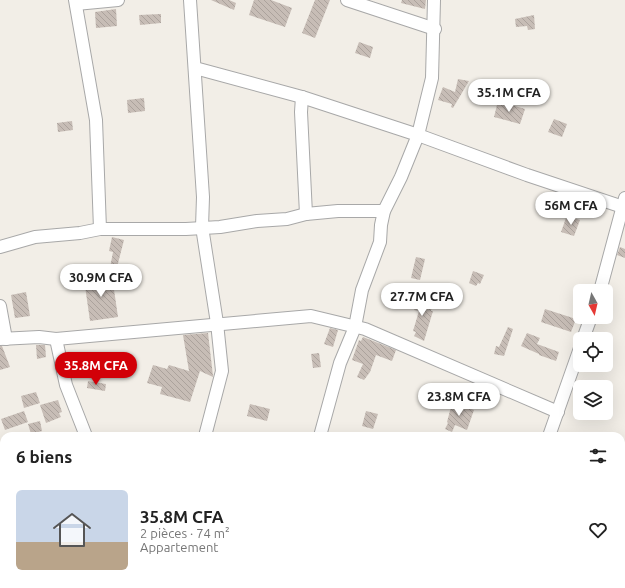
<!DOCTYPE html>
<html lang="fr">
<head>
<meta charset="utf-8">
<style>
	:root { --surface:#fff; --page:#f2f2f2; --text:#222; --muted:#767676; --accent:#d20008 }
	body { margin:0; font-family:Ubuntu,sans-serif; background:var(--page); color:var(--text); height:100vh; display:flex; flex-direction:column; font-size:15px; white-space:nowrap }
	* { box-sizing:border-box; margin:0 }
	p { font-size:13px; color:var(--muted) }
	.icon { flex:none; width:22px; height:22px; fill:none; stroke:currentColor; stroke-width:2; stroke-linecap:round; stroke-linejoin:round }
	.map { position:relative; flex:1; overflow:hidden }
	.sheet { position:absolute; left:0px; top:432px; width:625px; height:156px; display:flex; flex-direction:column; background:var(--surface); border-radius:12px 12px 0 0; box-shadow:0 4px 16px #0002 }
	.sheet>* { flex:none }
	.needle { width:26px; rotate:172deg }
	.controls { position:absolute; left:573px; top:284px; display:grid; gap:8px }
	.controls a { display:grid; place-items:center; width:40px; height:40px; border-radius:6px; background:var(--surface); box-shadow:0 4px 16px #0002; font-size:20px }
	.price { position:absolute; translate:-50% -34px; padding:0 9px; border-radius:14px; background:#fff; color:#222; font-size:13px; line-height:26px; filter:drop-shadow(0 1px 2px #0008) }
	.price::after { content:''; position:absolute; left:50%; top:24px; width:12px; height:9px; margin-left:-6px; background:inherit; clip-path:polygon(0 0,100% 0,50% 100%) }
	.price.on { background:var(--accent); color:#fff }
	ul { padding:0; list-style:none }
	li { display:flex; align-items:center; gap:12px; height:100px; padding:0 16px }
	li span { display:grid; place-items:center; flex:none; width:112px; height:80px; border-radius:6px; color:#555 }
	li>.icon { margin-inline-start:auto }
	span .icon { width:48px; height:48px; fill:#fffc; stroke-width:1 }
	li b { font-size:17px }
	h2 { display:flex; justify-content:space-between; align-items:center; height:48px; padding:0 16px; font-size:17px }
	.map>svg:first-child { display:block }
</style>
</head>
<body>
<div class="map">
<svg width="625" height="588" viewBox="0 0 625 588">
	<defs>
		<pattern id="building-back-hatch" width="6" height="6" patternUnits="userSpaceOnUse"><rect width="6" height="6" fill="#c7bdb6"/><path d="M-1 5l2 2M0 0l6 6M5-1l2 2" fill="none" stroke="#aba29c"/></pattern>
	</defs>
	<rect width="100%" height="100%" fill="#f2eee7"/>
	<!-- building -->
	<g fill="url(#building-back-hatch)">
		<polygon points="211,0 229,0 236,3 234,10"/>
		<polygon points="254,0 271,0 292,8 285,27 249,15"/>
		<polygon points="315,0 330,0 315,38 302,33"/>
		<polygon points="402,0 426,0 425,9 401,3"/>
		<polygon points="116,9 117,26 96,28 95,12"/>
		<polygon points="161,14 161,23 140,25 139,15"/>
		<polygon points="534,15 535,29 528,30 527,26 516,27 515,19"/>
		<polygon points="359,42 373,47 370,58 355,53"/>
		<polygon points="458,79 469,81 453,108 451,107 452,104 438,100 443,87 455,92"/>
		<polygon points="144,98 145,111 128,113 127,100"/>
		<polygon points="498,101 525,109 520,124 494,117"/>
		<polygon points="554,119 567,124 562,137 548,132"/>
		<polygon points="72,121 73,130 58,132 57,123"/>
		<polygon points="571,217 580,220 574,236 561,232 566,218 570,219"/>
		<polygon points="112,237 124,240 115,275 109,273 113,252 109,251"/>
		<polygon points="620,247 625,249 625,258 617,255"/>
		<polygon points="416,257 425,259 420,280 411,278"/>
		<polygon points="473,271 484,275 480,284 478,283 476,286 469,283"/>
		<polygon points="112,276 118,317 90,321 84,279"/>
		<polygon points="26,292 30,316 15,318 11,295"/>
		<polygon points="414,295 422,297 421,301 430,303 429,305 432,306 431,311 433,311 424,341 414,336 416,332 413,331 419,311 414,310 415,308 410,306"/>
		<polygon points="545,309 576,319 571,332 541,322"/>
		<polygon points="508,327 513,329 504,356 494,354 496,346 499,347"/>
		<polygon points="330,328 338,330 333,347 324,344"/>
		<polygon points="208,333 213,376 213,377 200,371 190,402 160,394 162,387 147,383 153,365 167,369 169,365 189,371 183,335"/>
		<polygon points="527,333 540,338 537,344 559,352 556,361 539,355 539,354 521,346"/>
		<polygon points="363,337 396,350 392,361 376,355 370,372 364,380 357,377 363,364 352,360 359,340 361,341"/>
		<polygon points="36,345 45,345 46,357 37,359"/>
		<polygon points="0,346 2,346 10,367 0,370"/>
		<polygon points="319,353 321,367 313,368 311,354"/>
		<polygon points="88,381 106,384 105,391 87,388"/>
		<polygon points="36,392 40,403 24,408 21,396"/>
		<polygon points="58,400 62,412 59,413 61,417 46,423 40,405"/>
		<polygon points="452,403 474,410 467,430 455,425 452,432 445,429 448,423 447,422"/>
		<polygon points="250,404 270,409 267,421 247,416"/>
		<polygon points="24,411 28,422 5,430 1,419"/>
		<polygon points="366,411 378,414 373,429 362,426"/>
		<polygon points="40,421 42,431 31,434 28,424"/>
	</g>
	<g fill="none" stroke-linecap="round" stroke-linejoin="round">
		<!-- minor casing -->
		<g stroke="#a8a8a8" stroke-width="14">
			<g id="minor">
				<polyline points="75,0 96,120 100,229"/>
				<polyline points="190,0 203,197 202,227 217,323 222,371 205,436"/>
				<polyline points="347,0 435,29"/>
				<polyline points="76,4 118,0"/>
				<polyline points="195,68 302,97 418,135 432,78 434,0"/>
				<polyline points="302,97 301,112 306,214"/>
				<polyline points="0,247 35,237 80,233 100,229 186,229 220,227 257,221 287,219 306,214 338,211 384,211"/>
				<polyline points="600,291 625,198"/>
				<polyline points="0,306 6,339"/>
				<polyline points="0,339 39,337 56,339 311,316 365,329 558,412"/>
				<polyline points="56,339 66,385 86,436"/>
				<polyline points="583,339 591,317"/>
				<polyline points="320,436 340,363 355,327 362,290 380,242 381,225 384,211 401,177 418,135 527,175 623,207"/>
				<polyline points="549,436 580,348"/>
				<polyline points="0,485 4,485"/>
				<polyline points="0,531 4,540"/>
				<polyline points="621,531 625,533"/>
				<polyline points="24,584 26,588"/>
				<polyline points="494,584 506,588"/>
				<polyline points="332,588 333,584"/>
				<polyline points="445,588 447,584"/>
			</g>
		</g>
		<!-- minor -->
		<use href="#minor" stroke="#fff" stroke-width="12"/>
	</g>
</svg>
<div class="controls">
<a><svg class="needle" viewBox="-14 -14 28 28"><path d="M0-13l5 13h-10z" fill="#e53935"/><path d="M0 13l5-13h-10z" fill="#767676"/></svg></a>
<a><svg class="icon" aria-label="locate" viewBox="0 0 24 24"><circle cx="12" cy="12" r="6"/><path d="M12 2v4M12 18v4M2 12h4M18 12h4"/></svg></a>
<a><svg class="icon" aria-label="layers" viewBox="0 0 24 24"><path d="M12 4l9 5-9 5-9-5zM3 14l9 5 9-5"/></svg></a>
</div>
<b class="price" style="left:509px;top:113px">35.1M CFA</b>
<b class="price" style="left:571px;top:226px">56M CFA</b>
<b class="price" style="left:101px;top:298px">30.9M CFA</b>
<b class="price" style="left:422px;top:317px">27.7M CFA</b>
<b class="price on" style="left:96px;top:386px">35.8M CFA</b>
<b class="price" style="left:459px;top:417px">23.8M CFA</b>
<section class="sheet">
<h2>6 biens<svg class="icon" aria-label="filters" viewBox="0 0 24 24"><path d="M4 7h16M4 17h16"/><circle cx="9" cy="7" r="2"/><circle cx="15" cy="17" r="2"/></svg></h2>
<ul>
<li><span style="background:linear-gradient(#c9d6e8 65%,#b9a48a 0)"><svg class="icon" aria-label="home" viewBox="0 0 24 24"><path d="M3 11l9-7 9 7M6 9v11h12V9"/></svg></span><div><b>35.8M CFA</b><p>2 pièces · 74 m²</p><p>Appartement</p></div><svg class="icon" aria-label="heart" viewBox="0 0 24 24"><path d="M12 20l-8-8c-3-5 5-10 8-4 3-6 11-1 8 4z"/></svg></li>
</ul>
</section>
</div>
</body>
</html>
